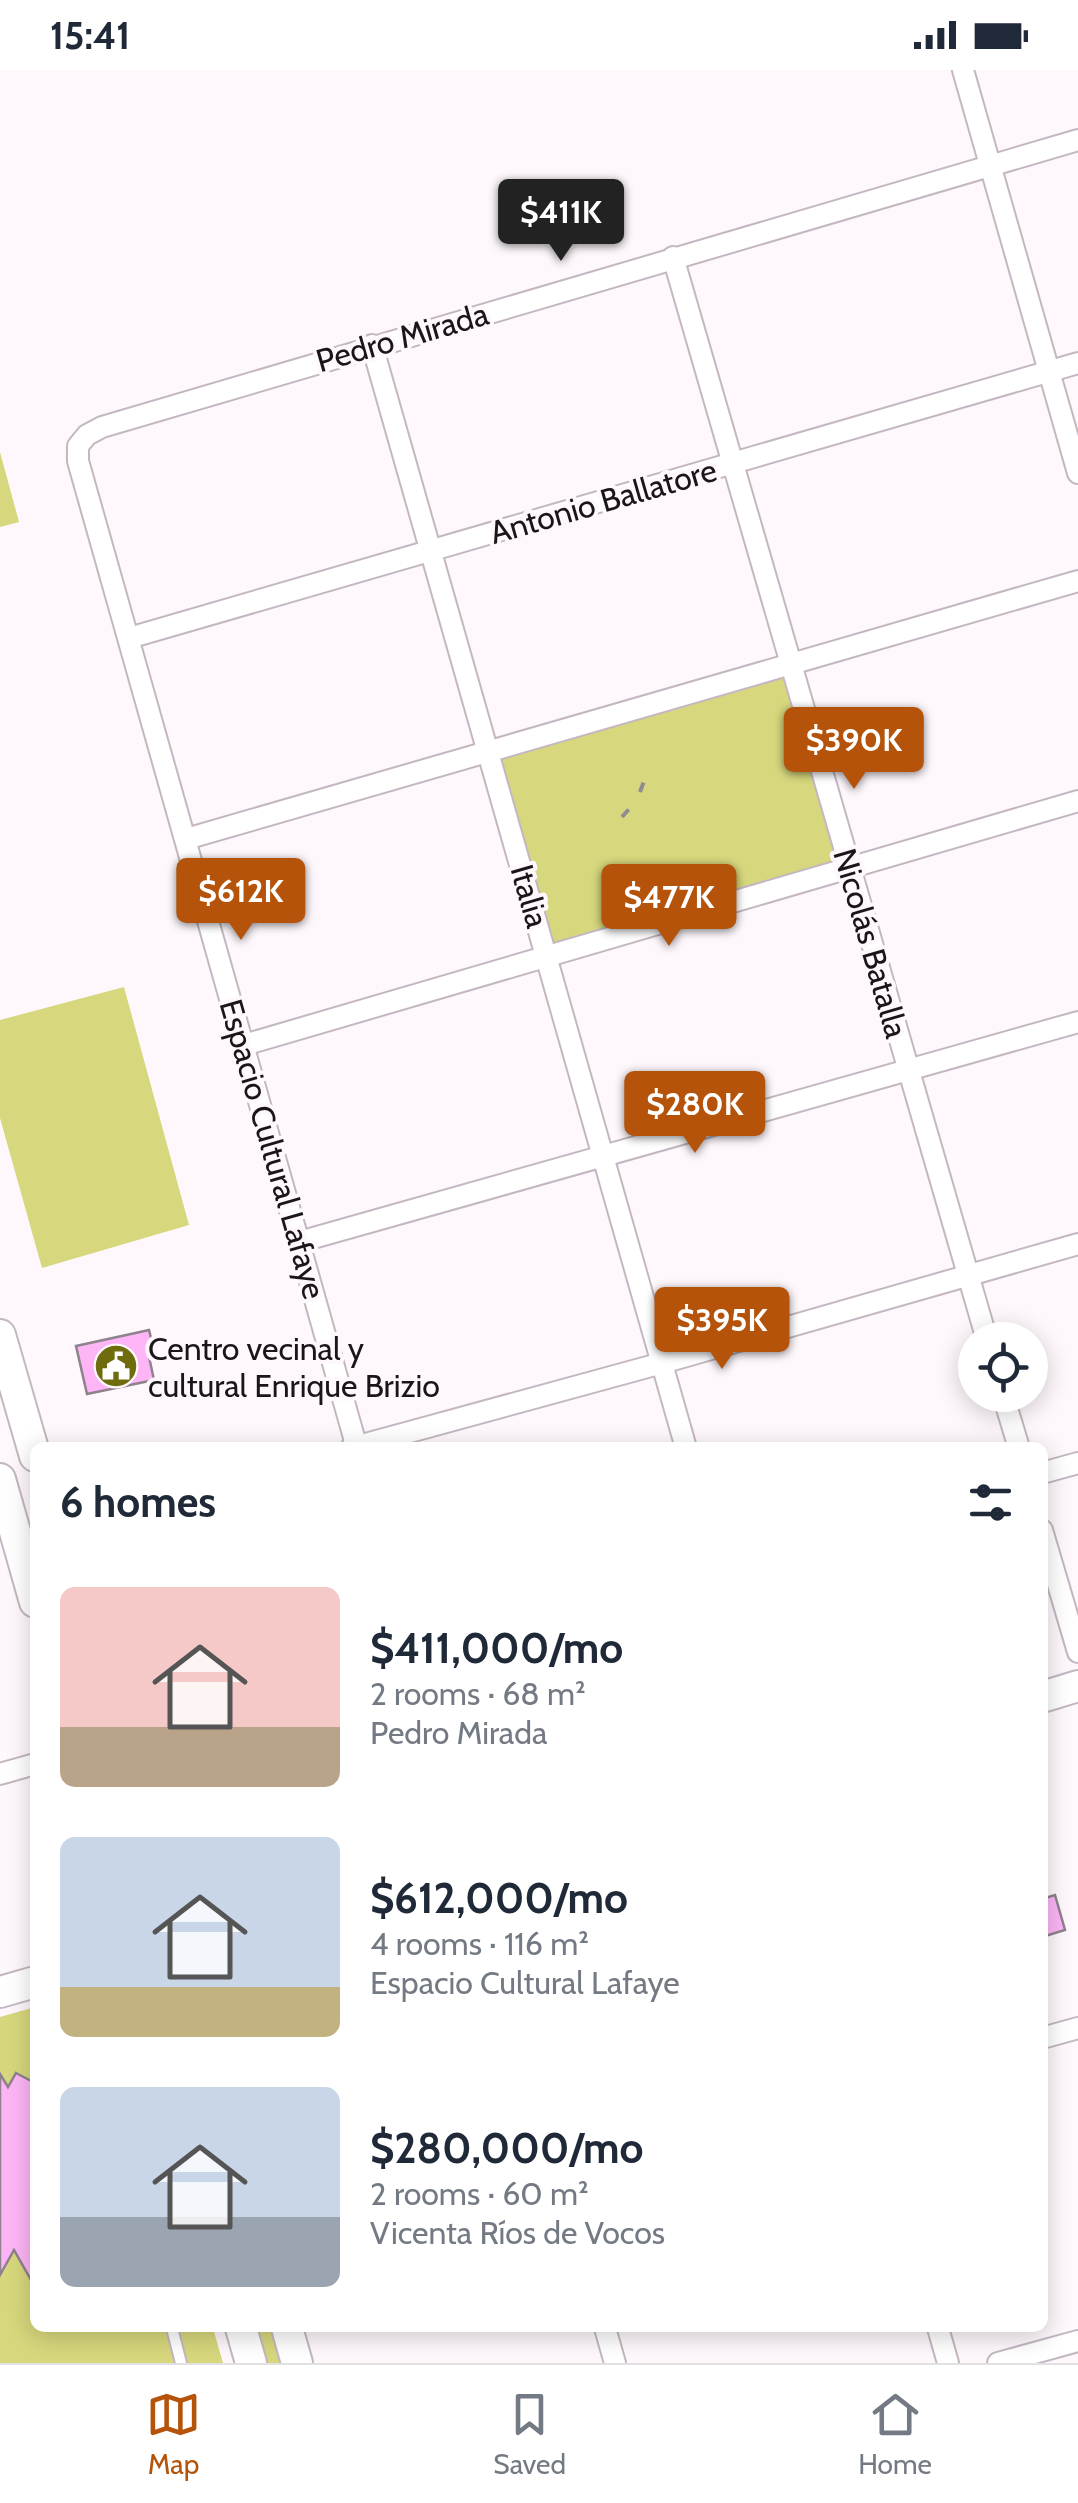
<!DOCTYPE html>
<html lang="en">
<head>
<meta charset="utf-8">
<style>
	:root { --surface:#fff; --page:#f2f2f3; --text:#1f2937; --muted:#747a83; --line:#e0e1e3; --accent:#b45309 }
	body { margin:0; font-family:Cabin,sans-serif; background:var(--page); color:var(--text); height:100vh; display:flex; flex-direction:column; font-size:38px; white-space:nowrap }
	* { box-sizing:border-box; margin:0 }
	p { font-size:32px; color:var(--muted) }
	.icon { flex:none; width:55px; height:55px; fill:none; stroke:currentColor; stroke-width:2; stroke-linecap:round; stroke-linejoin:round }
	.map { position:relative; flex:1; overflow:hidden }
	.drawer { position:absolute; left:30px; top:1372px; width:1018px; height:890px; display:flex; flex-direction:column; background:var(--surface); border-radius:15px; box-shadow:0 5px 25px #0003 }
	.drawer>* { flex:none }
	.tools { position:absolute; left:958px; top:1252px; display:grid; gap:20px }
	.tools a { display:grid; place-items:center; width:90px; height:90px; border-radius:50%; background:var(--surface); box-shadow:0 5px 25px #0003; font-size:50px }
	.price { position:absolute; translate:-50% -85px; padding:0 22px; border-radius:10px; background:var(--accent); color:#fff; font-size:32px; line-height:65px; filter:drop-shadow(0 2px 5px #0008) }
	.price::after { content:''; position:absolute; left:50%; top:60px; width:30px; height:22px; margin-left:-15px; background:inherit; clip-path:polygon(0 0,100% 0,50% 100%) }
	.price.current { background:#222; color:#fff }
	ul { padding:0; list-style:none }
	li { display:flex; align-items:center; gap:30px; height:250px; padding:0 30px }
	li span { display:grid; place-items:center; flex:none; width:280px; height:200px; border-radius:15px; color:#555 }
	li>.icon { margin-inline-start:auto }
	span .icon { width:120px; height:120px; fill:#fffc; stroke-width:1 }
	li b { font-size:42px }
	h2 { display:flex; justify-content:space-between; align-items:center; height:120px; padding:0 30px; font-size:42px }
	.status { display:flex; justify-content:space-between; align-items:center; height:70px; padding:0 50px; background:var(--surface); direction:ltr }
	.status svg { height:28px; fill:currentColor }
	.tab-bar { display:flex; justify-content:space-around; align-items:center; height:140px; border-top:2px solid var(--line); background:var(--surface); font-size:28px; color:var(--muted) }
	.tab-bar a { display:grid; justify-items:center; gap:5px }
	.tab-bar .current { color:var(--accent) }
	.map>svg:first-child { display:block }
</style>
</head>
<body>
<div class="status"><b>15:41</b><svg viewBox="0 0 49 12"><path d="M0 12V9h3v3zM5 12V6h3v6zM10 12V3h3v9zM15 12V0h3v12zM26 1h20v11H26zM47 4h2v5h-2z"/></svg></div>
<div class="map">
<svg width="1078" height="2293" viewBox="0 0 1078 2293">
	<rect width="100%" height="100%" fill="#fef8fd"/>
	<!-- green -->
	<g fill="#d7d77d">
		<polygon points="0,382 19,452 0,457"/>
		<polygon points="786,601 845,797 552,882 495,683"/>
		<polygon points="124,917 189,1155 42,1198 0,1048 0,950"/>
		<polygon points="35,1937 35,2258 213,2258 223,2293 0,2293 0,1947"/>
		<polygon points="245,2258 282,2258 292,2293 255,2293"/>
	</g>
	<!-- building -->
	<g fill="#fdb5f6" stroke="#8e828d" stroke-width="2.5">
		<polygon points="149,1260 154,1280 148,1282 154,1310 87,1324 76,1276"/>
		<polygon points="1055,1825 1065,1860 1042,1867 1042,1829"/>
		<polygon points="16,2003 35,2013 35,2217 14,2180 0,2205 0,2004 8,2017"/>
	</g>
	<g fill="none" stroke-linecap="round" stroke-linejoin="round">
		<!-- lane casing -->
		<g stroke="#c4b7c2" stroke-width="14">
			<polyline id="lane" points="172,2258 181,2293"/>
		</g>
		<!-- street casing -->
		<g stroke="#c4b7c2" stroke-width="24">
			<g id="street">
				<polyline points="963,0 1078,403"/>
				<polyline points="673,187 987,1270"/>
				<polyline points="372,275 686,1378"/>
				<polyline points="129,568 1078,293"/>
				<polyline points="186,769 1078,511"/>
				<polyline points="244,975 1078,731"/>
				<polyline points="299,1172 1078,952"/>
				<polyline points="1003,1325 1019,1378"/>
				<polyline points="351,1378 662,1293 1078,1174"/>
				<polyline points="357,1378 78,391 78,376 87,365 102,357 1078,70"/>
				<polyline points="1042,1403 1078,1393"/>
				<polyline points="1042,1460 1078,1582"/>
				<polyline points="0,1704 35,1694"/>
				<polyline points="1042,1968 1078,1958"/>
				<polyline points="605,2258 615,2293"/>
				<polyline points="938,2258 948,2293"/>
				<polyline points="998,2293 1078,2271"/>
			</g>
		</g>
		<!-- secondary casing -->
		<g stroke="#c4b7c2" stroke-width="34">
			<g id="secondary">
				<polyline points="0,1265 35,1386"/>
				<polyline points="0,1409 35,1532"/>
				<polyline points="1042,1627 1078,1616"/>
				<polyline points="0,1922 35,1912"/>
				<polyline points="241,2258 251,2293"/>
				<polyline points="287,2258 297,2293"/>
			</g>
		</g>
		<!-- path -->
		<g stroke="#908b90" stroke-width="4" stroke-dasharray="10 5" stroke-linecap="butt">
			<polyline points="640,722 644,711"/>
			<polyline points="622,747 629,739"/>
		</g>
		<!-- lane -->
		<use href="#lane" stroke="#fff" stroke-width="10"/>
		<!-- street -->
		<use href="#street" stroke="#fff" stroke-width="20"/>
		<!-- secondary -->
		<use href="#secondary" stroke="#fff" stroke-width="30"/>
	</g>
	<!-- icons -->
	<defs>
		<g id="civic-disc" transform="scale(2.25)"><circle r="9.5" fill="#6e6c0c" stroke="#fef8fd"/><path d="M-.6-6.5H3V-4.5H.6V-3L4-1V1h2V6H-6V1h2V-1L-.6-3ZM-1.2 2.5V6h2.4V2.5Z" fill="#fff"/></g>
	</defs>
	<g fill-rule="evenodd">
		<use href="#civic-disc" x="116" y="1296"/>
	</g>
	<g text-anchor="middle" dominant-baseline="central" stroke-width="8" stroke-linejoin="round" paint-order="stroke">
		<!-- street labels -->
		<g font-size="32" fill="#191519" stroke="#fef8fd">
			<text transform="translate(402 267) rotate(-16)">Pedro Mirada</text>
			<text transform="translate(603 431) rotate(-16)">Antonio Ballatore</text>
			<text transform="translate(530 826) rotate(74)">Italia</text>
			<text transform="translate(871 873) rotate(74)">Nicolás Batalla</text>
			<text transform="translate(273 1079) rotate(74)">Espacio Cultural Lafaye</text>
		</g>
		<!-- poi labels -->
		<g font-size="32" fill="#191519" stroke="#fef8fd" text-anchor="start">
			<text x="148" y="1278">Centro vecinal y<tspan x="148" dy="37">cultural Enrique Brizio</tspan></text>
		</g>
	</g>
</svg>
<div class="tools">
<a><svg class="icon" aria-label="locate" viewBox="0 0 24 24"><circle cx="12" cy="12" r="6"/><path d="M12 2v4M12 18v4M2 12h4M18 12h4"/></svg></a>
</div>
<b class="price current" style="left:561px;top:194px">$411K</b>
<b class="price" style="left:854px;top:722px">$390K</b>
<b class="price" style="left:241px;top:873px">$612K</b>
<b class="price" style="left:669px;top:879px">$477K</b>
<b class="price" style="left:695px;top:1086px">$280K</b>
<b class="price" style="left:722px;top:1302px">$395K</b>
<section class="drawer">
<h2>6 homes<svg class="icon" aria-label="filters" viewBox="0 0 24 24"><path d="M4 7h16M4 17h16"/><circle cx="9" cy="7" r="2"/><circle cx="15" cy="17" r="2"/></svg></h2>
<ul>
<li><span style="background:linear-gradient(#f6c9c9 70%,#b9a48a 0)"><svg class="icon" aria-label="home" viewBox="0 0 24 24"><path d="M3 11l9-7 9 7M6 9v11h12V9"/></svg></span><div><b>$411,000/mo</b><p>2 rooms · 68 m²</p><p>Pedro Mirada</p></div></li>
<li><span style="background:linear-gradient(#c9d6e8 75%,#c2b280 0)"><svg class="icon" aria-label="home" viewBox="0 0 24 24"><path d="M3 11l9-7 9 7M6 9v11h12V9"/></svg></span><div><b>$612,000/mo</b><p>4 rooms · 116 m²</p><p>Espacio Cultural Lafaye</p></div></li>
<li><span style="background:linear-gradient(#c9d6e8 65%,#9aa5b1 0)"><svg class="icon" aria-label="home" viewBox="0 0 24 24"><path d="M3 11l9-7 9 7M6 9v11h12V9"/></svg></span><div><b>$280,000/mo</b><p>2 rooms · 60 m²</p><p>Vicenta Ríos de Vocos</p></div></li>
</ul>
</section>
</div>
<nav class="tab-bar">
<a class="current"><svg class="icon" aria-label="map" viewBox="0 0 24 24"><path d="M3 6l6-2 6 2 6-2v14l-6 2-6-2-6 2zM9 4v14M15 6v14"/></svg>Map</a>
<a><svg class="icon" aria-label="saved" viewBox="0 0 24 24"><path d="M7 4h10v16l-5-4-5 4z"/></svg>Saved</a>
<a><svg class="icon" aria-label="home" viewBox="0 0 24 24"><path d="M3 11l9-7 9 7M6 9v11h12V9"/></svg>Home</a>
</nav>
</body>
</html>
